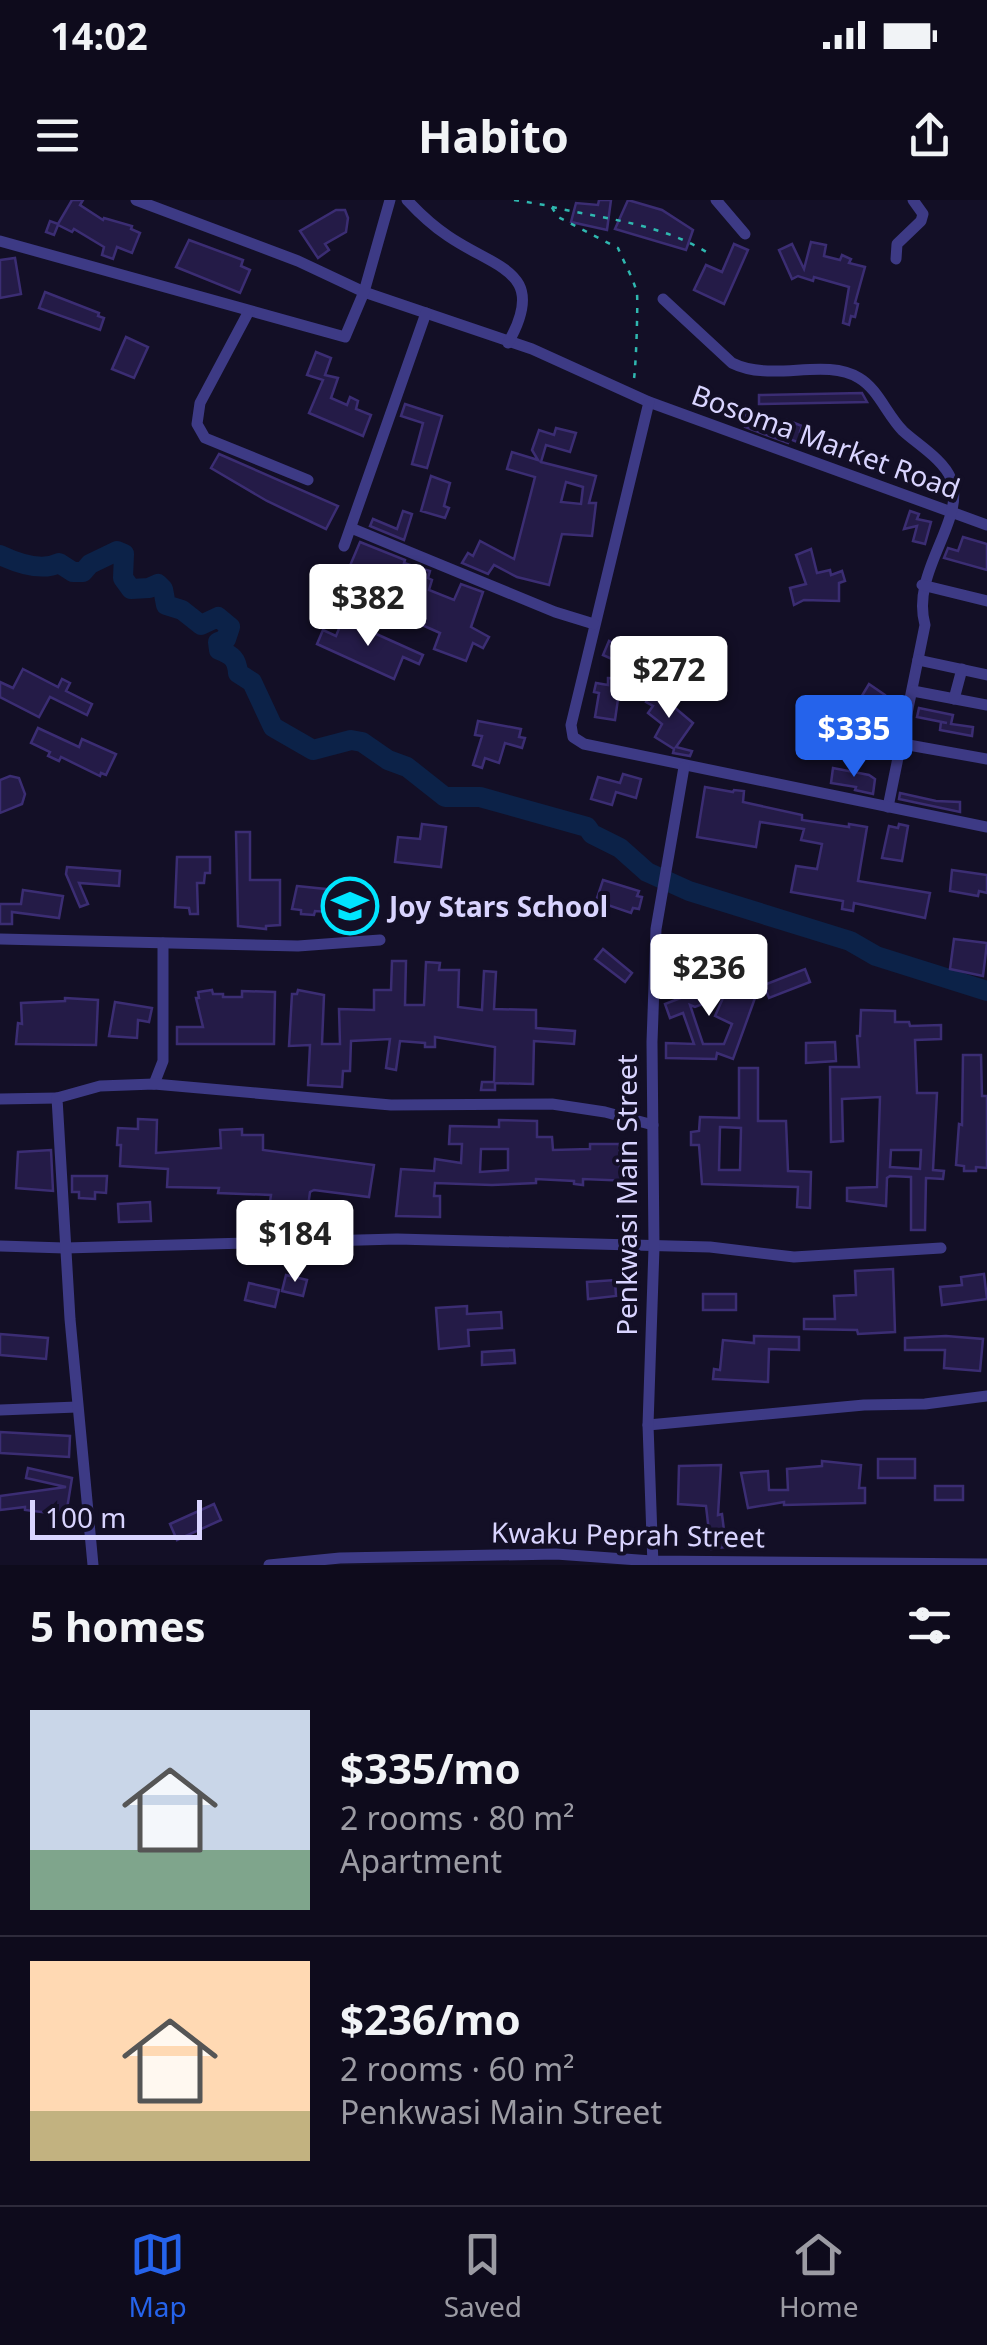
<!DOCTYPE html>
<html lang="en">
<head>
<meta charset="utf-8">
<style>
	:root { --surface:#0e0b1c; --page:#1c1929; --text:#f1f3f6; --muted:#9b9ba3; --line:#2e2b3b; --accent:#2563eb }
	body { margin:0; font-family:"Noto Sans",sans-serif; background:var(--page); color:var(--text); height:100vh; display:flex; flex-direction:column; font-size:38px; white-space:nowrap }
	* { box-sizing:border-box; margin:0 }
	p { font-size:32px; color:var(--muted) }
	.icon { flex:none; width:55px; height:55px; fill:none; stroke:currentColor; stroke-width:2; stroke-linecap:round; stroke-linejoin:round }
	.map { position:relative; height:1365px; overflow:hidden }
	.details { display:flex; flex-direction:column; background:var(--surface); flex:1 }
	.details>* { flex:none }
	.scale { position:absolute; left:30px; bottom:25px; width:172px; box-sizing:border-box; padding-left:10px; border:5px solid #d9d4ff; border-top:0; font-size:28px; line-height:35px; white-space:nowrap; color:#d9d4ff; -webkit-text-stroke:8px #130f26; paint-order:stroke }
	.price { position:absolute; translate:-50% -85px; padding:0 22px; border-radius:10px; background:#fff; color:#222; font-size:32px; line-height:65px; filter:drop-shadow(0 2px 5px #0008) }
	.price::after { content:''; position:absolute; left:50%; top:60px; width:30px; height:22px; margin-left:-15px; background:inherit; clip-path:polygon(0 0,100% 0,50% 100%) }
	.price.on { background:var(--accent); color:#fff }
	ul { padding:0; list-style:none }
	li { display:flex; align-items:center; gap:30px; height:250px; padding:0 30px }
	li+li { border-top:2px solid var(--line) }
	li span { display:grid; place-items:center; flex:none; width:280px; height:200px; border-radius:0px; color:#555 }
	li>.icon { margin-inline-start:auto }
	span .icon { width:120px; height:120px; fill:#fffc; stroke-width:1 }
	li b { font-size:42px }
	h2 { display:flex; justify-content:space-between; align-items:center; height:120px; padding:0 30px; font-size:42px }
	.status { display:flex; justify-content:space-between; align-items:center; height:70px; padding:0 50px; background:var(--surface); direction:ltr }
	.status svg { height:28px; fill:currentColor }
	header { display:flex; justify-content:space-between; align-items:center; height:130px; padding:0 30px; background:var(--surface); font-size:45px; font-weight:700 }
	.tabs { display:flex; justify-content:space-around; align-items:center; height:140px; border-top:2px solid var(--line); background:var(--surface); font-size:28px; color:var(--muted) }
	.tabs a { display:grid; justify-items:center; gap:5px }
	.tabs .on { color:var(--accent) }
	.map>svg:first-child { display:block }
</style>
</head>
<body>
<div class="status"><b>14:02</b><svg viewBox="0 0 49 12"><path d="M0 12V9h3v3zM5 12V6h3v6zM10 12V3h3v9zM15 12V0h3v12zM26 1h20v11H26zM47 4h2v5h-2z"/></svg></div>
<header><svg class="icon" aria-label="menu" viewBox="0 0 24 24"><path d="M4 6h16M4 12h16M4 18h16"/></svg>Habito<svg class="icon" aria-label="share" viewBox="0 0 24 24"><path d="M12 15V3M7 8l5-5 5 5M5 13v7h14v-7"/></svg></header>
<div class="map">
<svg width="987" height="1365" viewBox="0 0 987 1365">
	<rect width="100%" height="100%" fill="#130f26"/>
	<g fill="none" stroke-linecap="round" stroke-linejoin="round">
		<!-- river -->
		<path stroke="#0c2248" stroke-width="20" d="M0,355C17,363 41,372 59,363L73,372H83L90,364L117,351L124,354L123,378L131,389L149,388L158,384L163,389L166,405L182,410L201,425L218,417L230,427L226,439L218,442L219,450C232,455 237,459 238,473L252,482L273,527L313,550L351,540L362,542L388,560L407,567L445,597H480L587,627L592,634L620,648L647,672L689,691L850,741L876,756L987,791"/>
	</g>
	<!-- building -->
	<g fill="#241b47" stroke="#3b2d73" stroke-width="2.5" fill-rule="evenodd">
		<polygon points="72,0 83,0 80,5 103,20 104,18 132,26 131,29 140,33 132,53 117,47 113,59 102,55 104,47 74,29 72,32 58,25 54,35 46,32 50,21 58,24"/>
		<polygon points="599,0 611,0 607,30 571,22 576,3 598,5"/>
		<polygon points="628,0 662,10 693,30 686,50 615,29"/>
		<polygon points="336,10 345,10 348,18 346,32 325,44 329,50 318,58 300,31"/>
		<polygon points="189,40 243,60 241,66 250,70 240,93 176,67"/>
		<polygon points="811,42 826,45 824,56 840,60 842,55 851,59 849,63 865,67 855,103 858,104 855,117 851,116 849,125 843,123 849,87 814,77 813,81 798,76 792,79 779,50 792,44 804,69"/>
		<polygon points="734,44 748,50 724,104 694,90 706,65 722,72"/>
		<polygon points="15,58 21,94 0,98 0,60"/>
		<polygon points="45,92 99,113 98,116 104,118 100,130 39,108"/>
		<polygon points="126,137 148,147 134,178 112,169"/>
		<polygon points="316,152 331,158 325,175 338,178 331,198 347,205 350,197 358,201 356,209 371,215 363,236 309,213 323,180 307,175"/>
		<polygon points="862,193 867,202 759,204 759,195"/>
		<polygon points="405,204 442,216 427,268 412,264 423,223 401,216"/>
		<polygon points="746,214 755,215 755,223 784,230 787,220 802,226 800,232 821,241 817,250 790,239 788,243 745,227"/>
		<path d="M556,228L576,233L570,252L546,245L541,262L596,276L589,303H596L592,336L562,334L549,385L517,377L494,365L488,374L462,363L468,353L473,356L480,341L514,359L535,277L507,269L512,252L538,260L532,250L539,230L554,235ZM566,282L583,287L581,304L561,302Z"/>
		<polygon points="219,254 338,306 326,329 267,301 211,268"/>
		<polygon points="431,276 450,283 444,306 449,308 445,318 421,311"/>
		<polygon points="403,311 412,314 404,340 370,326 373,319 397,329"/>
		<polygon points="910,311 919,314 917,319 931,322 925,344 913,341 917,326 904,329"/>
		<polygon points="963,337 987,344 987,370 944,358 948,348 958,351"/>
		<polygon points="360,342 405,360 404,363 430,371 428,378 432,380 429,390 454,400 461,384 483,392 471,427 489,437 483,448 473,443 466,461 434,449 440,433 393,412 391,417 345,398 356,371 349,368"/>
		<polygon points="811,349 817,373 830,370 831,375 842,371 845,381 839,383 839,401 804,400 794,405 790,388 806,384 796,355"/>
		<polygon points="343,419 423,455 419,464 403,457 394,479 317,444 323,430 336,436"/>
		<polygon points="609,441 636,453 630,467 603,455"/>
		<polygon points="23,469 58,487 62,479 70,483 66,491 92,504 87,515 50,497 39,517 0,497 0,482 13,488"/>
		<polygon points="608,478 659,481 618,499 615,520 595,517 599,493 594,492 596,483 608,485"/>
		<polygon points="869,484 885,495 876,520 862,514 865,508 857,504"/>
		<polygon points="655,486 677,503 674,507 693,523 676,547 692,551 690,556 673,553 674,549 655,537 662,524 648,513 653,506 646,502"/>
		<polygon points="919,508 953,515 951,524 973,527 972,536 940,530 941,522 947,523 917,517"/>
		<polygon points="478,521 521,529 519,537 525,538 522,548 505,543 499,563 485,558 482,568 473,565 482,536 475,535"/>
		<polygon points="38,528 79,547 82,539 116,554 106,575 101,573 100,576 61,557 59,561 48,556 50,552 31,543"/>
		<polygon points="833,568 869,575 875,579 873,594 855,590 856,587 831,583"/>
		<polygon points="623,574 641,579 636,598 616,592 612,605 591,599 598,577 620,583"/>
		<polygon points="10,576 19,578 25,594 22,604 0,613 0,580"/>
		<polygon points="705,587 733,592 734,590 744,591 743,602 802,615 802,620 849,627 849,624 867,627 858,681 930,693 925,718 854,703 853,711 842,709 843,701 791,692 796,666 817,669 822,644 801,640 804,629 760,622 756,647 697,637"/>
		<polygon points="900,593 936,601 960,602 960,612 899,599"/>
		<polygon points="422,624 446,627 441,667 395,662 398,637 420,639"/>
		<polygon points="899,624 908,626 902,661 882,658 889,626 898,628"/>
		<polygon points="236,632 250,632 250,680 280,680 280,725 266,726 266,729 238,726"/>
		<polygon points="177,657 210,657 210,673 205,673 204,683 197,683 198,714 190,714 189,708 175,707"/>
		<polygon points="67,667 120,671 119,686 79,683 88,704 80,707 66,674"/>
		<polygon points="952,670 987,675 987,693 979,691 978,696 950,691"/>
		<polygon points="603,680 639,691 637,696 642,697 639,709 633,708 631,713 596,701"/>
		<polygon points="297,686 335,690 335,694 368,695 367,716 344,718 344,713 315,711 314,715 301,714 301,710 292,709"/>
		<polygon points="23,690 63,696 59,718 12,712 12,724 0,724 0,704 21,704"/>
		<polygon points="954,739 987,743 983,776 950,769"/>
		<polygon points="603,749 632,773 625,782 595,759"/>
		<polygon points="695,760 713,800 695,807 690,805 703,844 724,844 732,824 715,816 727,789 755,798 733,859 717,853 716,859 666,858 666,843 694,844 683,813 670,818 665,804 696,792 684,765"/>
		<polygon points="392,761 406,761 405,805 424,805 426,762 440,763 439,770 459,770 458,807 482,810 484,771 496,772 494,809 536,810 536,828 575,831 574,844 534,841 533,884 495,883 495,890 481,890 482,882 494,882 495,847 435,837 435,847 425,847 425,843 400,841 396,870 386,868 390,839 351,841 350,871 343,871 342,887 308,885 310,845 289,846 292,794 297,794 298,790 324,795 322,844 340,844 339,809 374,810 374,790 391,790"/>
		<polygon points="805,769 810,782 769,798 764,785"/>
		<polygon points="212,790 213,794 223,794 223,797 242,797 242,791 275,792 274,844 177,844 177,827 203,827 196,798 199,798 198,792"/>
		<polygon points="65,798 98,800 96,845 16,844 18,823 22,824 21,803 65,801"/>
		<polygon points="115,802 152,808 149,822 138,820 137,838 109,836"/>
		<path d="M861,810L895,811V822H909L910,826L941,825V839L915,840L917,893H937L933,970L944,971L943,979L926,978L925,1030H911V977L890,976L887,978L886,1006L847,1001V988L877,987L880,897L842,899L843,941L831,942L830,867H859L857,836H860ZM891,950H921L920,969L890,967Z"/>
		<polygon points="835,842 836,861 806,863 806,843"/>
		<polygon points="963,855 981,855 982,896 987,896 987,968 976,967 976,971 964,971 964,966 956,965 959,924 962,925"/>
		<path d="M739,868H758V921H786L788,971L811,972L810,1008L797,1007L798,987L702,984L699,945H691V932L699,931L700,917L739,918ZM720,927L741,928L740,970H719Z"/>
		<polygon points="138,919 157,920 156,953 221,948 220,930 242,929 242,935 263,935 263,950 374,965 369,997 314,990 310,992 306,1021 289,1019 289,1024 276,1023 277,1017 268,1016 271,995 218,993 219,988 167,987 168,969 120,966 121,945 117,945 118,928 138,929"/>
		<path d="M499,920L537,921V937H552L553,950L590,949V944H619L620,970L631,971V981L583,979V985L574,984V981L536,979V983L492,985L435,983L434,996H440V1017L396,1016L401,969L434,971L435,959L461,963L462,944H449L450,926L499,927ZM481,949H508V970L480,972Z"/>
		<polygon points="51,950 53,991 16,988 18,952"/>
		<polygon points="72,976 107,976 106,993 95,992 95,999 79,998 79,992 72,992"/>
		<polygon points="150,1002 151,1021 119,1022 118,1004"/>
		<polygon points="893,1069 895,1132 858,1134 857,1130 804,1129 804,1119 835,1119 834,1096 856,1095 855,1071"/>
		<polygon points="984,1074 987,1099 942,1105 940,1087 962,1085 961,1077"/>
		<polygon points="286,1075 307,1080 303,1096 282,1091"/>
		<polygon points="615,1080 616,1096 588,1099 587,1082"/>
		<polygon points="249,1083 279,1090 275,1107 245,1100"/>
		<rect x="703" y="1094" width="33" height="16"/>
		<polygon points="467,1106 467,1114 501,1112 502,1128 468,1130 469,1146 439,1149 436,1108"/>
		<polygon points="0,1134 48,1138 46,1159 0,1155"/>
		<polygon points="754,1136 799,1137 799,1150 769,1149 768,1182 713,1179 714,1169 720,1170 723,1140 754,1143"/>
		<polygon points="946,1136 983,1139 980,1171 944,1168 945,1150 905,1150 905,1138"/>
		<polygon points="514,1150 515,1163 482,1165 482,1152"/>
		<polygon points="0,1232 70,1236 69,1257 0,1253"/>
		<rect x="878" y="1259" width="37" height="19"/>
		<polygon points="822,1261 861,1265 859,1288 865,1288 865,1303 784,1305 784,1302 748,1308 741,1273 768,1271 769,1290 788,1290 787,1269 822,1266"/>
		<polygon points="721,1265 718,1315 722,1314 726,1347 711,1349 706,1306 678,1304 679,1266"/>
		<polygon points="28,1268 72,1278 66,1315 25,1310 25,1307 0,1310 0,1296 66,1287 26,1278"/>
		<rect x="935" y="1286" width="28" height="14"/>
		<polygon points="214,1304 221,1320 177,1340 170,1324"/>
	</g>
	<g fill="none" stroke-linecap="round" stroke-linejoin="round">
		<!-- path -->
		<g stroke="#2fb8b0" stroke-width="2.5" stroke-dasharray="5 8" stroke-linecap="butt">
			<path d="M514,0L551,6L558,17L618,48C624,63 634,79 637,94C638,103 636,176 633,184"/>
			<path d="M552,7C605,19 662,24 708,53"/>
		</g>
		<!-- minor -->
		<g stroke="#3d3a85" stroke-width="11">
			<polyline points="136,0 298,61 364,92 532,149 649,202 987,325"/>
			<path d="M407,0C419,13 433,26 448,36C496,69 549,71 508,143"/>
			<polyline points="716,0 745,34"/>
			<polyline points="0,41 345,137 364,92 390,0"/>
			<polyline points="896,59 897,44 921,21 923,14 913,0"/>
			<path d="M663,99L732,163C772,183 824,157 859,178C878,189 887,215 903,231C917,244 944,260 951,279C967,320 910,371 925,425L888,607"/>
			<polyline points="249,111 200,203 197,224 205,238 308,280"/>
			<polyline points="649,202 571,525 573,537 584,544 987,627"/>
			<polyline points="351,328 555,412 594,424"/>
			<polyline points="344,346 426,113"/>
			<polyline points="922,385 987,401"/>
			<polyline points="918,460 987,475"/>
			<polyline points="913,491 987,505"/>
			<polyline points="954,499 962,469"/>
			<polyline points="903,544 987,559"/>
			<polyline points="0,739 298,746 380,740"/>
			<polyline points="154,884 163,861 163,743"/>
			<polyline points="0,899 57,898"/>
			<polyline points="0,1046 65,1048 397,1039 710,1047 794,1057 941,1048"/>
			<polyline points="0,1210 77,1207"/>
			<polyline points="648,1225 864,1205 925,1204 987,1196"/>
			<polyline points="93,1365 70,1119 57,898 100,886 154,884 391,905 552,904 605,912 653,925"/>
			<polyline points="269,1365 340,1358 556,1354 652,1361 987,1364"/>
			<polyline points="653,1365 648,1225 654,1048 652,842 656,729 684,567"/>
		</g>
	</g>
	<!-- icons -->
	<defs>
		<g id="school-ring" transform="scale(2.875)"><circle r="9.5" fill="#130f26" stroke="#00e5ff" stroke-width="1.5"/><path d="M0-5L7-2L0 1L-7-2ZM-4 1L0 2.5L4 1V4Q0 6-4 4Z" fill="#00e5ff"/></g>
	</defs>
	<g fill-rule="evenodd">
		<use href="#school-ring" x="350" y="706"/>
	</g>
	<g text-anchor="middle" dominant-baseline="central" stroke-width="8" stroke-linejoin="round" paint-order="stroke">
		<!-- street labels -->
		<g font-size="28" fill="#d9d4ff" stroke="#130f26">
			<text transform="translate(826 241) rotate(20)">Bosoma Market Road</text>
			<text transform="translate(626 995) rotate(-90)">Penkwasi Main Street</text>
			<text transform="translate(628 1334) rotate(1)">Kwaku Peprah Street</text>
		</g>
		<!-- poi labels -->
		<g font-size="28" font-weight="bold" fill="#d9d4ff" stroke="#130f26" text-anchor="start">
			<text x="389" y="706">Joy Stars School</text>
		</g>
	</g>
</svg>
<div class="scale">100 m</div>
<b class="price" style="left:368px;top:449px">$382</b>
<b class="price" style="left:669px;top:521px">$272</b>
<b class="price on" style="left:854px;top:580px">$335</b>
<b class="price" style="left:709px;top:819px">$236</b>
<b class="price" style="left:295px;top:1085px">$184</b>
</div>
<section class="details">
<h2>5 homes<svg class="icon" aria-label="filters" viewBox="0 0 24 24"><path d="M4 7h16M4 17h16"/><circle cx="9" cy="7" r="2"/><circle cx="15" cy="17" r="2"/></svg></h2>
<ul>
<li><span style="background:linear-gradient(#c9d6e8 70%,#7fa58c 0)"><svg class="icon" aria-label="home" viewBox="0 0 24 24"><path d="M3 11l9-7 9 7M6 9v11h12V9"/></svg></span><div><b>$335/mo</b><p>2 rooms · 80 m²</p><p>Apartment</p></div></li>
<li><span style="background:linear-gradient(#ffd9b3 75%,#c2b280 0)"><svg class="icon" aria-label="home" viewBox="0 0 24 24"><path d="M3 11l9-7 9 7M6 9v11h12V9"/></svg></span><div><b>$236/mo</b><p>2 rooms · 60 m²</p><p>Penkwasi Main Street</p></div></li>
</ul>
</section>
<nav class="tabs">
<a class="on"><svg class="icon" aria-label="map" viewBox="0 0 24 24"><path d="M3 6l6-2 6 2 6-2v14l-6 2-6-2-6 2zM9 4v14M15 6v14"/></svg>Map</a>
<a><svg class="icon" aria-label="saved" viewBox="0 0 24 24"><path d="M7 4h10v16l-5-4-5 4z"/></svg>Saved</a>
<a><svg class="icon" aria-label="home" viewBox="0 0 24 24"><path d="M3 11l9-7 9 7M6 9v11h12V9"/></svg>Home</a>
</nav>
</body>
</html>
